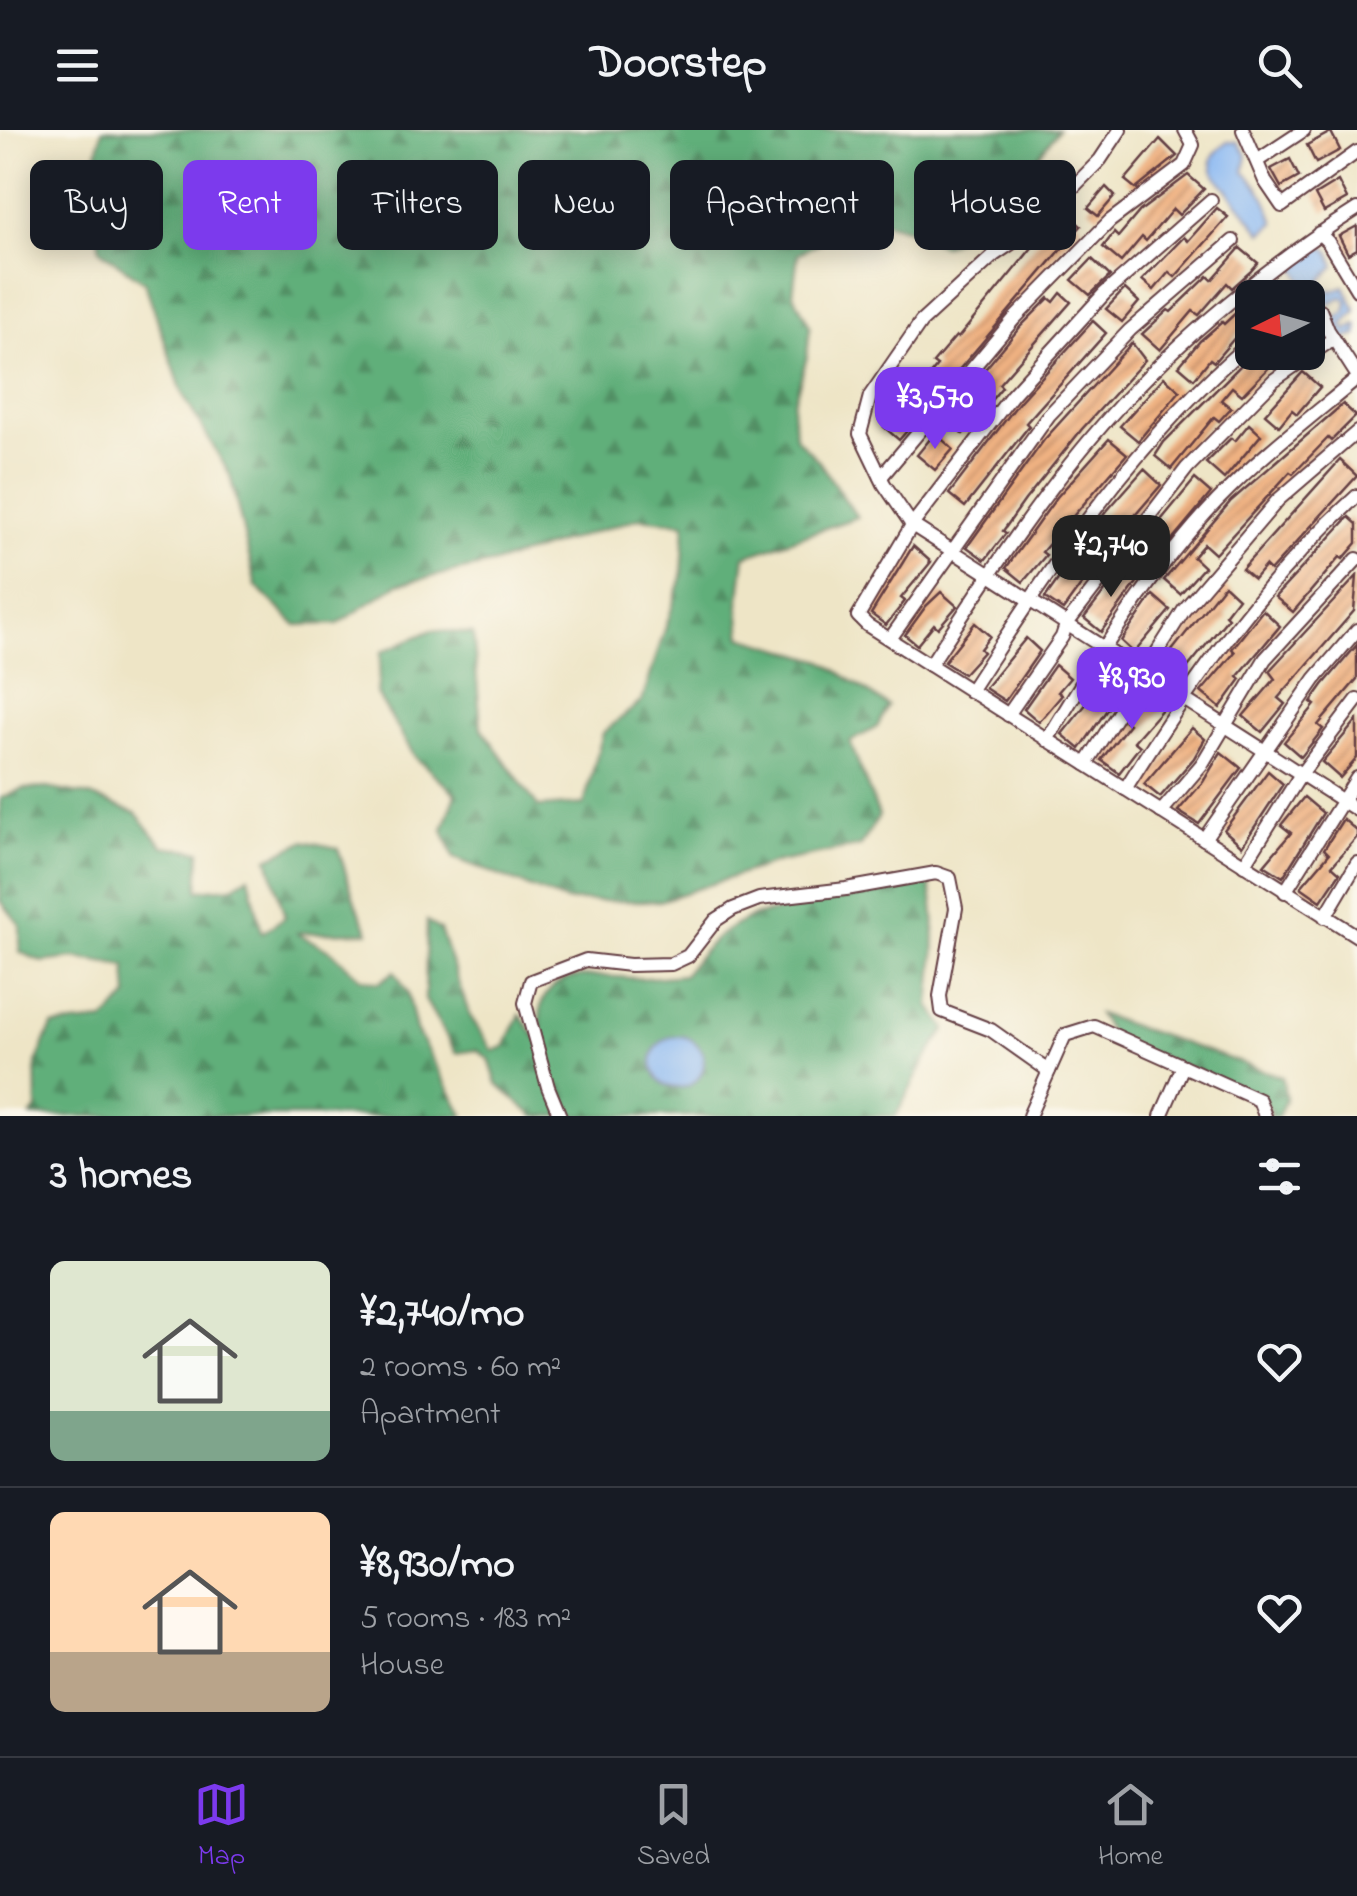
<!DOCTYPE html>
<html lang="en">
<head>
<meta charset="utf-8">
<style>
	:root { --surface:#171b24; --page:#242831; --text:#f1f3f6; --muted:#9ea1a6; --line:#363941; --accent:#7c3aed }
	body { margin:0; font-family:"Indie Flower",sans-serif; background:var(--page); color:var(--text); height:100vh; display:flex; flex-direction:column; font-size:38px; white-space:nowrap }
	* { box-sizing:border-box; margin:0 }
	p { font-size:32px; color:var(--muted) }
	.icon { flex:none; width:55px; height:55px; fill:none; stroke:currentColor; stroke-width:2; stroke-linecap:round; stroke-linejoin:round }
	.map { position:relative; height:986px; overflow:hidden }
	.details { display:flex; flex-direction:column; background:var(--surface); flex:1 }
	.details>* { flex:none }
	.top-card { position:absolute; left:30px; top:30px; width:1298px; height:90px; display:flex; gap:20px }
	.needle { width:65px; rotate:265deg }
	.tools { position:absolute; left:1235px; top:150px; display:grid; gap:20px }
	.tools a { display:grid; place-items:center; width:90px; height:90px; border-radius:15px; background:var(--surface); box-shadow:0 5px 25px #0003; font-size:50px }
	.price { position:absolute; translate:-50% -85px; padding:0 22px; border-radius:20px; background:var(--accent); color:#fff; font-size:32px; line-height:65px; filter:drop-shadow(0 2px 5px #0008) }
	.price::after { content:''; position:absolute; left:50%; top:60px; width:30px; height:22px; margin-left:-15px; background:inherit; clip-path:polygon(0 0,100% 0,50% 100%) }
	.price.active { background:#222; color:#fff }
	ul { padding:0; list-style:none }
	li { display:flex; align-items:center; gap:30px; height:250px; padding:0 50px }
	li+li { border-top:2px solid var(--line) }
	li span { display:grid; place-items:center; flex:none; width:280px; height:200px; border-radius:15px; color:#555 }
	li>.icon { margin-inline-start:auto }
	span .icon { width:120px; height:120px; fill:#fffc; stroke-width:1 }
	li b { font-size:42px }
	h2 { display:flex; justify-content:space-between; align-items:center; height:120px; padding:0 50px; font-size:42px }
	.chip { padding:0 35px; border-radius:15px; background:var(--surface); box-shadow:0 5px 25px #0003; font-size:35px; line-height:90px }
	.chip.active { background:var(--accent); color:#fff }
	header { display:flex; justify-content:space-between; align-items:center; height:130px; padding:0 50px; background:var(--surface); font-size:45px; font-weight:700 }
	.tab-bar { display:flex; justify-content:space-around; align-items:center; height:140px; border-top:2px solid var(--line); background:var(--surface); font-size:28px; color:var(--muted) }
	.tab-bar a { display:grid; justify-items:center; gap:5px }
	.tab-bar .active { color:var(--accent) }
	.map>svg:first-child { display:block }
</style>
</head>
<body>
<header><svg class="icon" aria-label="menu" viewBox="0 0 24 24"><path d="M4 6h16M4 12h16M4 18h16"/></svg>Doorstep<svg class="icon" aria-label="search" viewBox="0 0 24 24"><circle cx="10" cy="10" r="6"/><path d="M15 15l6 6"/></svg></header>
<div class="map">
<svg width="1357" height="986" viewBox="0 0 1357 986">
	<defs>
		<pattern id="forest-firs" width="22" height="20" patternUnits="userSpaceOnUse" patternTransform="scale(2.5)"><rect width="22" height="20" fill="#60af7a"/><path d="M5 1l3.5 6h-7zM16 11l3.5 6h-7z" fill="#518e64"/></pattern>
		<pattern id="building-hatch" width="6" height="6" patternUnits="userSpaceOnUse" patternTransform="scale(2.5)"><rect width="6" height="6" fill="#f0b282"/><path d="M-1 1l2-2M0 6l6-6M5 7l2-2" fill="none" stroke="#c4906b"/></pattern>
	</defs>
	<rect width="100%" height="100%" fill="#fbf7ec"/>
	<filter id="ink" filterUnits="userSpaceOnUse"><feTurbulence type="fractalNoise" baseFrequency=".01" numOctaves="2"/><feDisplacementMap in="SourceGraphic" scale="20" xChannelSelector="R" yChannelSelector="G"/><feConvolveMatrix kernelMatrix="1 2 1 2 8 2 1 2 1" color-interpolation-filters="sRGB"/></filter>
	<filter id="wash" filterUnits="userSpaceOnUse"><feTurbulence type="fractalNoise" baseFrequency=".0048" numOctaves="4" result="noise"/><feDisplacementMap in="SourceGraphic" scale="40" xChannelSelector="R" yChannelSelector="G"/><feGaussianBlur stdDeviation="2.25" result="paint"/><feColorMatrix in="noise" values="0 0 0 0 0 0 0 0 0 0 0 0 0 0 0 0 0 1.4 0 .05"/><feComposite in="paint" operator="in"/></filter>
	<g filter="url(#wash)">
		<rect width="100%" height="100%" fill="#eee5c6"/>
		<!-- forest -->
		<g fill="url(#forest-firs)" stroke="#556752" stroke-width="2.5">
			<path d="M102,0H1058L989,93L942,116C876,79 861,89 798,124L793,163L810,196L807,227L793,275L795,307L818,330L857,387L745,426L739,475L742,507L823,531L888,576L877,597L850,612L879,686L861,716L778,732L660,771H565L454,728L443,700L456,664L415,627L377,564L381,522L432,500L473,504L481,597L538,677L584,674L603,603L642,571L682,447L685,393L639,388L495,433L398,454L338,494L296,495L256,456L230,345L183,265L145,153L100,120L90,58Z"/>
			<polygon points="47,658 90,666 136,683 163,716 200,721 198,760 231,757 249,746 262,803 285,787 268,728 304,711 338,718 355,772 369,802 296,803 330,820 361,848 379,853 395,841 408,864 416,900 464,986 31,986 37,980 36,933 52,896 104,891 128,867 126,836 74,828 42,832 20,822 20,795 0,770 0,668 22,659"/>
			<path d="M929,752C939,793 934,834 930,876L946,899L926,929L896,986H534L497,954L489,929L477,920L456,923L425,870L427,791L440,800L470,886L493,921L504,917L520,885L541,914L543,913C542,902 538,883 542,873C556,836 606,847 635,848C651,849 668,846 683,845C707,816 721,798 757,785Z"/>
			<polygon points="1098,884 1282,947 1286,968 1278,986 1268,986 1271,981 1261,966 1114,909"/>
		</g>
		<!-- water -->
		<g fill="#86b6f2" stroke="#686a8e" stroke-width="2.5">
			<path d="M1228,12H1238L1247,25L1244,42C1261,57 1268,72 1275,93L1262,103L1214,43C1208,26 1215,23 1228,12Z"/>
			<path d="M1319,116L1329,120L1335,136L1321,150L1322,157L1333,161L1344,156L1356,180L1343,195L1346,200L1357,195V205L1343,209L1334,196L1336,188L1345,182L1347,171L1342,167L1330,174C1312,164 1301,153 1295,133Z"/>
			<circle cx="678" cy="932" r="26"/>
		</g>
		<g id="blocks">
			<!-- building -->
			<g fill="url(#building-hatch)">
				<polygon points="1331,2 1340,20 1316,33 1307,15"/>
				<polygon points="1160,9 1177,26 1136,59 1125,50"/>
				<polygon points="1290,29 1299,47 1281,57 1271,39"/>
				<polygon points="1188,45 1204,59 1179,85 1173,79 1146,111 1142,107 1121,132 1103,117 1114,103 1118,107 1140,81"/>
				<polygon points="1338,51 1347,69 1324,82 1315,65"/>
				<polygon points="1106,57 1115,66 1098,86 1088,78"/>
				<polygon points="1217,78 1228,87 1175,147 1169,142 1154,160 1142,150 1184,107 1188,111"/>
				<polygon points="1068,84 1081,96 929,275 915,263 937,236 933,233 956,206 958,208 1049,97 1054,101"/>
				<polygon points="1357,96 1357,119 1348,124 1339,106"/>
				<polygon points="1240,118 1258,133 1250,142 1232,158 1227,153 1199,185 1193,181 1160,220 1142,204 1168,180 1171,182 1208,146 1212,150"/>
				<polygon points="1092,129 1110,146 1090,165 1072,150"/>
				<polygon points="1125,159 1139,172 1122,192 1106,179"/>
				<polygon points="1061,163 1071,172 999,254 1002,257 963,304 947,290 954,281 952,279 1021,196 1049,168 1054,172"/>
				<polygon points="1257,163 1262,168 1252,168 1252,201 1243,198 1214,232 1210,229 1194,249 1179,236 1200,211 1222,192 1224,194"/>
				<polygon points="1093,191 1106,203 1026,293 1029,296 965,377 949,364 1020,271"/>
				<polygon points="1132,213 1145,230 1082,299 1025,370 1003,401 1006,403 985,430 974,422 967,417 1044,310"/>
				<polygon points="1254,222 1284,222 1242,265 1232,257 1221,270 1231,278 1219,291 1214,287 1171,339 1155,326 1164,312"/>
				<polygon points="1303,242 1320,257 1297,284 1292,280 1279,296 1265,284"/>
				<polygon points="1164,247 1180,261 1138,311 1120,296"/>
				<polygon points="1343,274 1356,286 1331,311 1328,308 1293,344 1290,342 1215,424 1204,414 1193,427 1204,437 1180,464 1164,450 1231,371"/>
				<polygon points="904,275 918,288 899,310 884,297"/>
				<polygon points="1249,294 1261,305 1224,349 1206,333 1231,308 1235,311"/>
				<polygon points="935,303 953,319 935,340 917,325"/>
				<polygon points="1109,309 1127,324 1042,422 1046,425 1023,452 1006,438 1057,367"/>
				<polygon points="1340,330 1357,346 1270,441 1265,436 1254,449 1242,439"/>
				<polygon points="1144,339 1161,355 1113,411 1063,480 1045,468 1105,383"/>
				<polygon points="1195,349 1211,363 1149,437 1133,424"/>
				<polygon points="1349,387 1357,394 1357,413 1343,429 1340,427 1293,482 1275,467"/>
				<polygon points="913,416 931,432 901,468 905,471 886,495 871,484"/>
				<polygon points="1123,438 1138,451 1101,502 1084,488"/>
				<polygon points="1357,446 1354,481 1278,568 1285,574 1262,602 1243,586 1275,549 1269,541"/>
				<polygon points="1224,455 1238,468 1225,485 1228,488 1180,547 1163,532"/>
				<polygon points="941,462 957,476 938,498 934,494 917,515 905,505 926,476"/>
				<polygon points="1153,465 1170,480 1134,523 1121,511"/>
				<polygon points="1263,480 1280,496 1238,546 1241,549 1220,578 1201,562 1235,522 1232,519"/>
				<polygon points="975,493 990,506 980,519 983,522 963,544 944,532"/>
				<polygon points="1026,508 1040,521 1005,571 985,558"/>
				<polygon points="1357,515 1357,549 1318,595 1323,599 1301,627 1284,612 1315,575 1311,572 1323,555"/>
				<polygon points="1055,535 1070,548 1058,562 1062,565 1039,592 1024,579"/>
				<polygon points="1113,541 1126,552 1080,619 1062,604"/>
				<polygon points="1145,561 1164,577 1134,611 1140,616 1119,643 1101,630 1129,594 1125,591"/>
				<polygon points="1357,590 1357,628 1340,648 1322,632"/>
				<polygon points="1192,598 1205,609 1194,628 1160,667 1144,654"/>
				<polygon points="1221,622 1241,638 1199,694 1178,681 1203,652"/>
				<polygon points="1268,641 1283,654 1242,716 1224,700"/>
				<polygon points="1304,667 1323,683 1283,747 1264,735 1291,703 1281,695"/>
				<polygon points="1343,689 1357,701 1357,707 1332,736 1340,743 1321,771 1301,757 1329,724 1324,719"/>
			</g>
		</g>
	</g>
	<g filter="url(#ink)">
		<use href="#blocks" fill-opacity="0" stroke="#633d42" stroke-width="2.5"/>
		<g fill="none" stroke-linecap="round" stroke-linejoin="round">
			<!-- minor casing -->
			<g stroke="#633d42" stroke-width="16">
				<g id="minor">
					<polyline points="1120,0 1100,30 1031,100 994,125 921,192 870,266 860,304 884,354 912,395 1357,680"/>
					<polyline points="1243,0 1265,51 1282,76 1357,22"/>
					<polyline points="1257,31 1304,0"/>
					<polyline points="1211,70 1104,164 1012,265 912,395 858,486 867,495 1357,806"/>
					<polyline points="1319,103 1328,112 1357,160"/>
					<polyline points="1308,174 1320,180 1328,200 1357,245"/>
					<polyline points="881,347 1014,189 1110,91 1184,35 1193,15 1185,0"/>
					<polyline points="890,509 1049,285 1130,200 1233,111"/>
					<path d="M930,535C986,449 1044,360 1113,283C1178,210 1274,131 1357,79"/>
					<path d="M970,561C1052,435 1136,309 1252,211"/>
					<polyline points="1008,585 1062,507 1066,495 1187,338 1274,250 1333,209"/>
					<path d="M1047,610C1098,526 1150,442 1217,371C1260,326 1310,288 1357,249"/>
					<polyline points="1086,634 1184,480 1278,370 1357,302"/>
					<path d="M1125,659C1192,552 1263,451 1357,366"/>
					<polyline points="1161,682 1202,634 1265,529 1357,429"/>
					<polyline points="1204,709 1315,549 1357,500"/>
					<polyline points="1244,735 1301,644 1357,570"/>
					<polyline points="1285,762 1357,648"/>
					<polyline points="1325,787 1357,733"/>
					<polyline points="560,986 548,957 525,873 531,851 586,830 630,835 671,834 688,826 716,790 733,779 759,769 846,759 936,743 950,748 956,778 940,866 942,881 991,900 1049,941"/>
					<polyline points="1029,986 1065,905 1094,896 1259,970 1265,986"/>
					<polyline points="1161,986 1183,936"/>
				</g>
			</g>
			<!-- minor -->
			<use href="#minor" stroke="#fff" stroke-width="12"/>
		</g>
	</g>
</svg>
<div class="tools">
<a><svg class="needle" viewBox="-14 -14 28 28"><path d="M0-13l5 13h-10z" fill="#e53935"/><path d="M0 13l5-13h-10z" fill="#9ea1a6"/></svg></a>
</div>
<b class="price" style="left:935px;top:322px">¥3,570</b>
<b class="price active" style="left:1111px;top:470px">¥2,740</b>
<b class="price" style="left:1132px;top:602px">¥8,930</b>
<div class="top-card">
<a class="chip">Buy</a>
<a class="chip active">Rent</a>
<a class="chip">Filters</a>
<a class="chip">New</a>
<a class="chip">Apartment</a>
<a class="chip">House</a>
</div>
</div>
<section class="details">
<h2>3 homes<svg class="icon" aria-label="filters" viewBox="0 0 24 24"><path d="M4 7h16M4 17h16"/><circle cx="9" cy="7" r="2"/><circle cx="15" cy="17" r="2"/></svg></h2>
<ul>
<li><span style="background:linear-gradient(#dfe7d0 75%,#7fa58c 0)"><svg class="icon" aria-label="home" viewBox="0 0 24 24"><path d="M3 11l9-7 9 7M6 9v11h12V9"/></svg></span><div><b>¥2,740/mo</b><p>2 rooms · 60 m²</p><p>Apartment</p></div><svg class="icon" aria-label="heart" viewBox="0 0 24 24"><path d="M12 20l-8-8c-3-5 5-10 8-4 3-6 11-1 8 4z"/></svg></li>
<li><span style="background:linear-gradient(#ffd9b3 70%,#b9a48a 0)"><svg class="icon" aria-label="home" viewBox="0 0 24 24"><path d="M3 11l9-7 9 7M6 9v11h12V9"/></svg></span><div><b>¥8,930/mo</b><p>5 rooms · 183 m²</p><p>House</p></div><svg class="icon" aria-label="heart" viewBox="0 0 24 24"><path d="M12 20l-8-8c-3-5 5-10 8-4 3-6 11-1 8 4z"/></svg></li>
</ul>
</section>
<nav class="tab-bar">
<a class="active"><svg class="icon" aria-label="map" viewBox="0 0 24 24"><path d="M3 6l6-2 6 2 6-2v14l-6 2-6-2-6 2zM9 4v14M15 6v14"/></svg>Map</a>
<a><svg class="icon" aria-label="saved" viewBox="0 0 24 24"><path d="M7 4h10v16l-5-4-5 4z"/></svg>Saved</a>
<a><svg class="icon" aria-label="home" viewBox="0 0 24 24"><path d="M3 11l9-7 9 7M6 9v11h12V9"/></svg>Home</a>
</nav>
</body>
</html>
